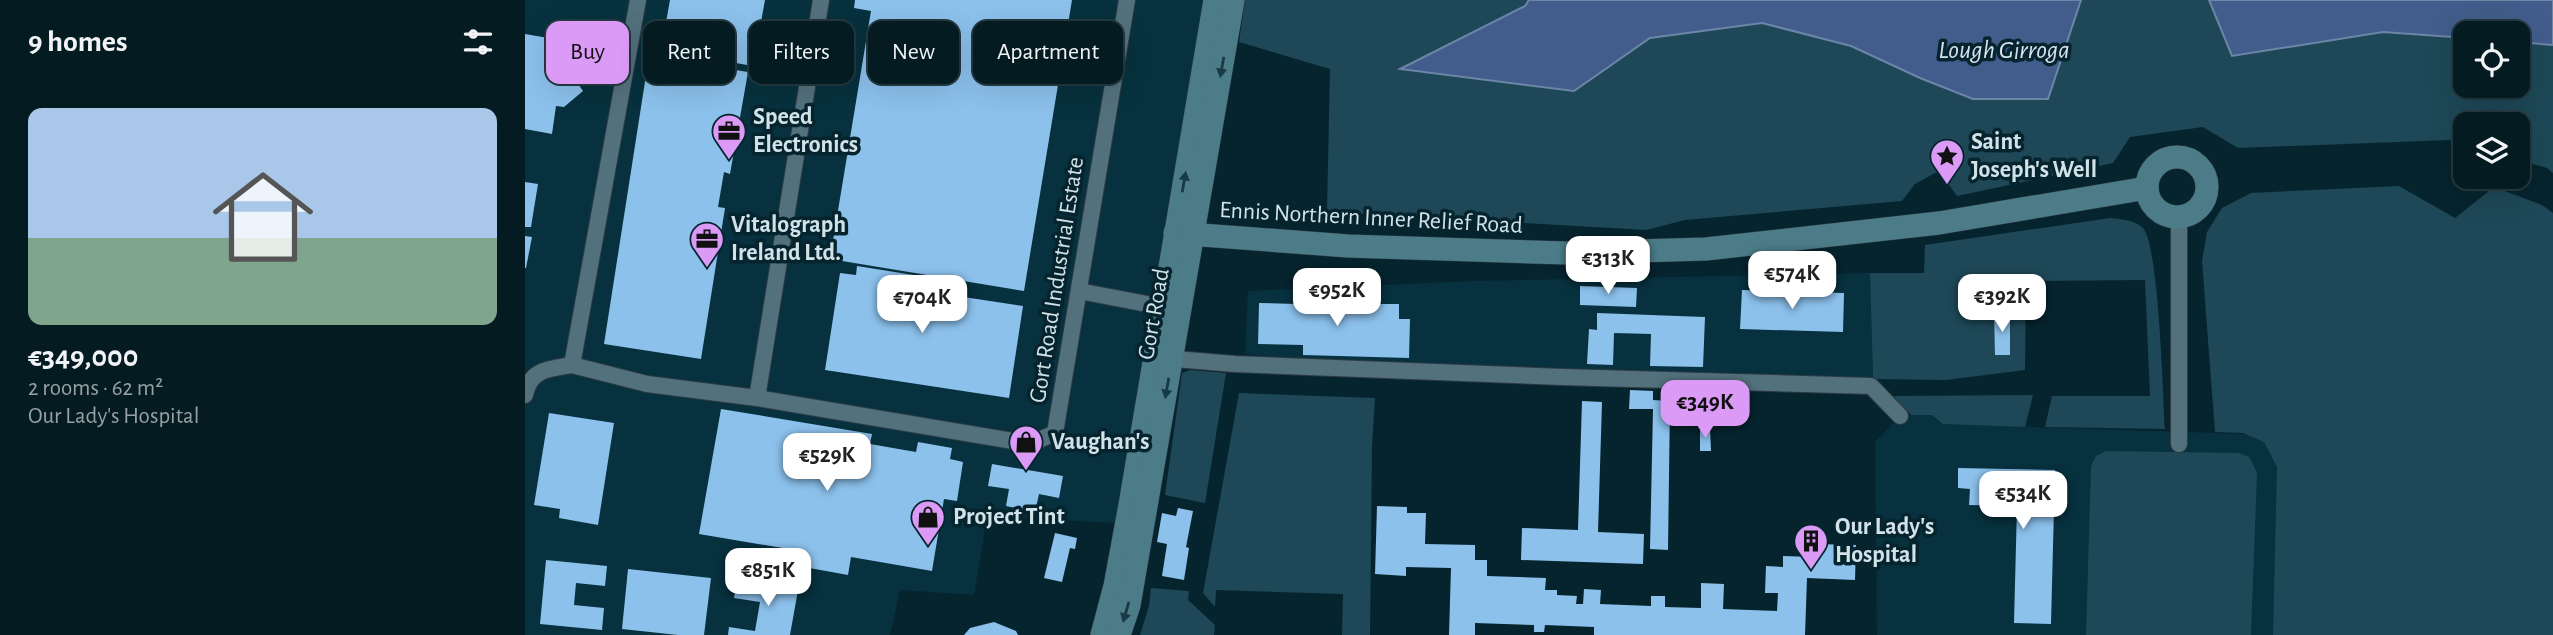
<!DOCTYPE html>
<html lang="en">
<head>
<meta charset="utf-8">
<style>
	:root { --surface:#041b22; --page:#12282f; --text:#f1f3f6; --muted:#97a1a5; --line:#253940; --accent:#da9af6 }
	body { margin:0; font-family:"Alegreya Sans",sans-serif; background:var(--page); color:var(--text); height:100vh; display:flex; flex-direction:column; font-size:26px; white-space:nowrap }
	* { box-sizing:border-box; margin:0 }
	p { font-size:23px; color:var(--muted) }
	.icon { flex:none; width:38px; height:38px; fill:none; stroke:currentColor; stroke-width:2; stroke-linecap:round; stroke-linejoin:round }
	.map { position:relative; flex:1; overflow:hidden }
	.side { display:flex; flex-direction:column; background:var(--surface); width:525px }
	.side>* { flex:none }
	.banner { position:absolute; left:21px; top:21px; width:665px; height:63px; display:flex; gap:14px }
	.controls { position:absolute; left:1928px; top:21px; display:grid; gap:14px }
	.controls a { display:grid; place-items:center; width:77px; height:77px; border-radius:14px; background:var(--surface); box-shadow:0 7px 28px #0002,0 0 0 2px var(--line); font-size:35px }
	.price { position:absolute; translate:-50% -60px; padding:0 16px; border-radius:14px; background:#fff; color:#222; font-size:23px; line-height:46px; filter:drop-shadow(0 2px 4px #0008) }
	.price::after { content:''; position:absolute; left:50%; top:42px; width:21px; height:16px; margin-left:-10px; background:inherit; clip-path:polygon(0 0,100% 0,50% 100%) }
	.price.on { background:var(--accent); color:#111 }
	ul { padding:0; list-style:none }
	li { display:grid; align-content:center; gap:14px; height:371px; padding:0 28px }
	li span { display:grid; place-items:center; height:217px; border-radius:14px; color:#555 }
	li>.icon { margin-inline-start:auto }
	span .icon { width:126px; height:126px; fill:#fffc; stroke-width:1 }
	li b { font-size:30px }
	h2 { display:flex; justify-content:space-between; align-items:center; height:84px; padding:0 28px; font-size:30px }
	.chip { padding:0 24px; border-radius:14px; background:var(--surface); box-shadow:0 7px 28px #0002,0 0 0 2px var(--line); font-size:24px; line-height:63px }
	.chip.on { background:var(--accent); color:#111 }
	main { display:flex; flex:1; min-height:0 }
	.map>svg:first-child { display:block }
</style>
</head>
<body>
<main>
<section class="side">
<h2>9 homes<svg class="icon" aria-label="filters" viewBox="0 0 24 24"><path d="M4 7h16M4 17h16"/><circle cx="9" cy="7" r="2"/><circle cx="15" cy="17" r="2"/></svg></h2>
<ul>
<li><span style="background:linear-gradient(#a9c7e8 60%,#7fa58c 0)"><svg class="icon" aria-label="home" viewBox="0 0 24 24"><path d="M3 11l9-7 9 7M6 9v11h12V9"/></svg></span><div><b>€349,000</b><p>2 rooms · 62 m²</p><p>Our Lady's Hospital</p></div></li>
</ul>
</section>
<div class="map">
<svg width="2028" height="635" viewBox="0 0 2028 635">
	<rect width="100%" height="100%" fill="#06242e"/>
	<!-- built -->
	<g fill="#07313e">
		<polygon points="0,0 683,0 593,523 462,517 449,595 375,590 365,635 0,635"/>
		<polygon points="1345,273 1348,379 779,362 720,354 723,291 948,281"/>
		<polygon points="1386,415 1407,415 1419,424 1753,435 1754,635 1352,635 1350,442 1375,416"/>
	</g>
	<!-- green -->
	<g fill="#1e4857">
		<polygon points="720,0 1004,0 1000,6 877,69 1049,91 1125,38 1237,23 1326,46 1395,78 1523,99 1556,0 1684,0 1708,56 1858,32 1941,38 1941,86 1993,86 1993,42 2028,45 2028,173 2022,168 1993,160 1993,124 1941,124 1941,145 1924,140 1713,148 1678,127 1605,137 1588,163 1432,196 1414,171 1390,184 1377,201 1160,220 1121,230 802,212 805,69 714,42"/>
		<polygon points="1874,186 1930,218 1969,187 2017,205 2028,213 2028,635 1748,635 1752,467 1739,442 1718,433 1690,432 1677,261 1682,232 1697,208 1726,193"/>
		<path d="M1585,218C1595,219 1609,220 1617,227C1634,240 1638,399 1640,429L1520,427L1527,396H1625L1620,280L1501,281L1500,370L1421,380L1348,379L1345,273H1399L1400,245Z"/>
		<polygon points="665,370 701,373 680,503 640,495 657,373"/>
		<polygon points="714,393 850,398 847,446 845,635 817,635 818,594 691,590 690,607 678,593"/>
		<polygon points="1508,395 1500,427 1418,424 1407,415 1386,415 1368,396"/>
		<polygon points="1581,451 1714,453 1724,457 1732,472 1726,635 1561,635 1566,466 1571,456"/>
		<polygon points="626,588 664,591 663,600 690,625 689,635 615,635 624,606"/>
	</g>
	<!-- water -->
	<g fill="#425d8b" stroke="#6d85a7" stroke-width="2">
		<polygon points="1004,0 1556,0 1523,99 1448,99 1395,78 1326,46 1237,23 1125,38 1049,91 875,69 1000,6"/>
		<polygon points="1684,0 2028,0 2028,45 1993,42 1993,33 1941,33 1941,38 1858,32 1707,56"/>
	</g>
	<!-- building -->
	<g fill="#8cc1ec">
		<polygon points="145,0 240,0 228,66 136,50"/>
		<polygon points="330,0 547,0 499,291 305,259 346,11 329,8"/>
		<polygon points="0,34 41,41 36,71 45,72 58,91 39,107 31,106 27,134 0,129"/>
		<polygon points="124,56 223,72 205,174 199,172 193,207 200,208 176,359 79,344"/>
		<polygon points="0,182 13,184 6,227 0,227"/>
		<polygon points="0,236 7,237 1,268 0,268"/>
		<polygon points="332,266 401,277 399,291 498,306 484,398 300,370 315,273 331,275"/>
		<polygon points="1055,286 1112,288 1111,307 1055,305"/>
		<polygon points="1217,290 1319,293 1318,332 1215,329"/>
		<polygon points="808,299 855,300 855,304 874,304 874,319 885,319 884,358 778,355 778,345 733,344 734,303 808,305"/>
		<polygon points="1072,313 1180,317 1178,367 1125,366 1126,334 1089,333 1088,365 1062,364 1064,329 1072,330"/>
		<polygon points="1469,313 1485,313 1485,355 1470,355"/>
		<polygon points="1105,390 1128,391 1128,400 1145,401 1143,550 1125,549 1128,409 1104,409"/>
		<polygon points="1057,401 1077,402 1073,532 1119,534 1118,564 996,560 997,528 1053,530"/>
		<polygon points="196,409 347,434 345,444 391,452 393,442 427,448 425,459 438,462 432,501 419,499 407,571 326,557 323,575 279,567 281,552 174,534"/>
		<polygon points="24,413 89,423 73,525 34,518 35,509 9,505"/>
		<polygon points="1175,428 1185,428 1186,451 1175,451"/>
		<polygon points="467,464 538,476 534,498 514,494 510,512 481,506 484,489 463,486"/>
		<polygon points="1433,468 1530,470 1526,624 1489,623 1492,506 1444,505 1445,489 1433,488"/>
		<polygon points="852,506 882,507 882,513 901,513 900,544 950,545 950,560 962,560 962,576 1021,578 1020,590 1032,590 1032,595 1052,596 1051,604 1058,604 1059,589 1076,590 1075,604 1126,606 1126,596 1140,596 1140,607 1176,608 1176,583 1199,584 1198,609 1252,611 1253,593 1240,593 1241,566 1258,567 1258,556 1289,557 1289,544 1331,545 1330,580 1282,578 1280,635 1069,635 1069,627 1020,625 1019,632 1009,632 1009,625 950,623 950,635 924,635 926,568 881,567 881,576 850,574"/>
		<polygon points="653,508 668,511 661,547 664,548 659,580 637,576 642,544 632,542 637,513 651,516"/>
		<polygon points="530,533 552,538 550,549 545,548 537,582 519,578"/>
		<polygon points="21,560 82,566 80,586 51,583 49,605 79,608 77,630 15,624"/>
		<polygon points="103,569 186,578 179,635 153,635 97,629"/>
		<polygon points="212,580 273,590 265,635 203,635 204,627 230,631 235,602 209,598"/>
		<polygon points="469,622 491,631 493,635 439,635 445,628"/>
	</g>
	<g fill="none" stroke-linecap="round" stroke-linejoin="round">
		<!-- street casing -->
		<g stroke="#2e3b43" stroke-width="18">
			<g id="street">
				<polyline points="296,0 232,398 505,444 530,433 602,0"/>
				<polyline points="554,291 648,309"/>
				<polyline points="638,358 710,364 1037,377 1346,386 1375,416"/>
				<polyline points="47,365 122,384 232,398"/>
				<path d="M0,395C5,369 24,369 47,365L113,0"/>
				<polyline points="1654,444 1654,217"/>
			</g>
		</g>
		<!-- secondary casing -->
		<g stroke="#2e3b43" stroke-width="24">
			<g id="secondary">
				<circle cx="1652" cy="187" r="30"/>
				<polyline points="650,233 823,246 1041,253 1181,249 1414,223 1622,188"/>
				<polyline points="577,635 590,586 605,505 690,0"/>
				<polyline points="594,635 604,605 708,0"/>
			</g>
		</g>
		<!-- street -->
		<use href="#street" stroke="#53717d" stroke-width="16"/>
		<!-- secondary -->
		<use href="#secondary" stroke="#4c7c88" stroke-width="23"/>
	</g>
	<!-- one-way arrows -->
	<defs><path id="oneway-solid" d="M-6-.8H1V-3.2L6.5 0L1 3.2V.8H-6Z" transform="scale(1.75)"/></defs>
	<g fill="#183a44">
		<use href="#oneway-solid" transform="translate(697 67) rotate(100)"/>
		<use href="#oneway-solid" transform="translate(659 182) rotate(-80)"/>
		<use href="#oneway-solid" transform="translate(642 388) rotate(100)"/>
		<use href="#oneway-solid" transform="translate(601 612) rotate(106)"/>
	</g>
	<!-- icons -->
	<defs>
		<g id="office-pin" transform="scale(1.75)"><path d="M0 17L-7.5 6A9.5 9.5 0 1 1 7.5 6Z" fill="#da9af6" stroke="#06242e"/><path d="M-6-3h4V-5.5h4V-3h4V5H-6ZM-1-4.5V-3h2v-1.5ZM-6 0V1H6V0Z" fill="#111"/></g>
		<g id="sight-pin" transform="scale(1.75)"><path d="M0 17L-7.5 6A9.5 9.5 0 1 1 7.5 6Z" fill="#da9af6" stroke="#06242e"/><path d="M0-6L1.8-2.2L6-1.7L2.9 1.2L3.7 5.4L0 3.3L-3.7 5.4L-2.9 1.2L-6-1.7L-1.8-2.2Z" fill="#111"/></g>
		<g id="shop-pin" transform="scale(1.75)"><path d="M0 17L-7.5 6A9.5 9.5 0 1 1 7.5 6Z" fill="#da9af6" stroke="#06242e"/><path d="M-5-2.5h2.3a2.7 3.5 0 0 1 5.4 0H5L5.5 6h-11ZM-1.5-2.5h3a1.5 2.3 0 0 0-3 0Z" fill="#111"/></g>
		<g id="building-pin" transform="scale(1.75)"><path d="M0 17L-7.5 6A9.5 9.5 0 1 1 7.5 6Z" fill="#da9af6" stroke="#06242e"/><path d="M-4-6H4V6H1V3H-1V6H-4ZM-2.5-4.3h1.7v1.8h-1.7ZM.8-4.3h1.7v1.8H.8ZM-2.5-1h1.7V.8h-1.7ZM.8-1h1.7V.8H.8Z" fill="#111"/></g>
	</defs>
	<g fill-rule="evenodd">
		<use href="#office-pin" x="204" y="131"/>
		<use href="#sight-pin" x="1422" y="156"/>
		<use href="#office-pin" x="182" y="239"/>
		<use href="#shop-pin" x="501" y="442"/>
		<use href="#shop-pin" x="403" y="517"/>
		<use href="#building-pin" x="1286" y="541"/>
	</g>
	<g text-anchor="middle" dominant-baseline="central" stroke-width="7" stroke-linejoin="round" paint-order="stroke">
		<!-- poi labels -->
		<g font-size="24" font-weight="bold" fill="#d2e2e9" stroke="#06242e" text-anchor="start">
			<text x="228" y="117">Speed<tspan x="228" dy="28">Electronics</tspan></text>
			<text x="1446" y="142">Saint<tspan x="1446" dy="28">Joseph's Well</tspan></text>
			<text x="206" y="225">Vitalograph<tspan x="206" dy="28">Ireland Ltd.</tspan></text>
			<text x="526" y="442">Vaughan's</text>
			<text x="428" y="517">Project Tint</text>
			<text x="1310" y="527">Our Lady's<tspan x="1310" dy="28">Hospital</tspan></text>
		</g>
		<!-- street labels -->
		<g font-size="24" fill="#d2e2e9" stroke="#06242e">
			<text transform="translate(846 218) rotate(3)">Ennis Northern Inner Relief Road</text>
			<text transform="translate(532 280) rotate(-81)">Gort Road Industrial Estate</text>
			<text transform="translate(629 314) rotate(-80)">Gort Road</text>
		</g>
		<!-- water labels -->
		<g font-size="26" font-style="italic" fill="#d8e1f0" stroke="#06242e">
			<text x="1479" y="50">Lough Girroga</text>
		</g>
	</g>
</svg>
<div class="controls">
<a><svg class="icon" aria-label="locate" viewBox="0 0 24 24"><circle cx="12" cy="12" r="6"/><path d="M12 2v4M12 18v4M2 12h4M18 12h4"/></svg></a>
<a><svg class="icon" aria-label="layers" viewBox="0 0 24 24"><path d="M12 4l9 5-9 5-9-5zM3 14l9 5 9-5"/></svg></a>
</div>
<b class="price" style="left:1083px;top:296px">€313K</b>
<b class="price" style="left:1267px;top:311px">€574K</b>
<b class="price" style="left:812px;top:328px">€952K</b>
<b class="price" style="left:1477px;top:334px">€392K</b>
<b class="price" style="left:397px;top:335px">€704K</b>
<b class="price on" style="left:1180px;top:440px">€349K</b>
<b class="price" style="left:302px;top:493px">€529K</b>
<b class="price" style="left:1498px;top:531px">€534K</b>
<b class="price" style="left:243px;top:608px">€851K</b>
<div class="banner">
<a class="chip on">Buy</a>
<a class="chip">Rent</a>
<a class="chip">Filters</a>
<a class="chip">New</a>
<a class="chip">Apartment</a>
</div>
</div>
</main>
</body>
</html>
